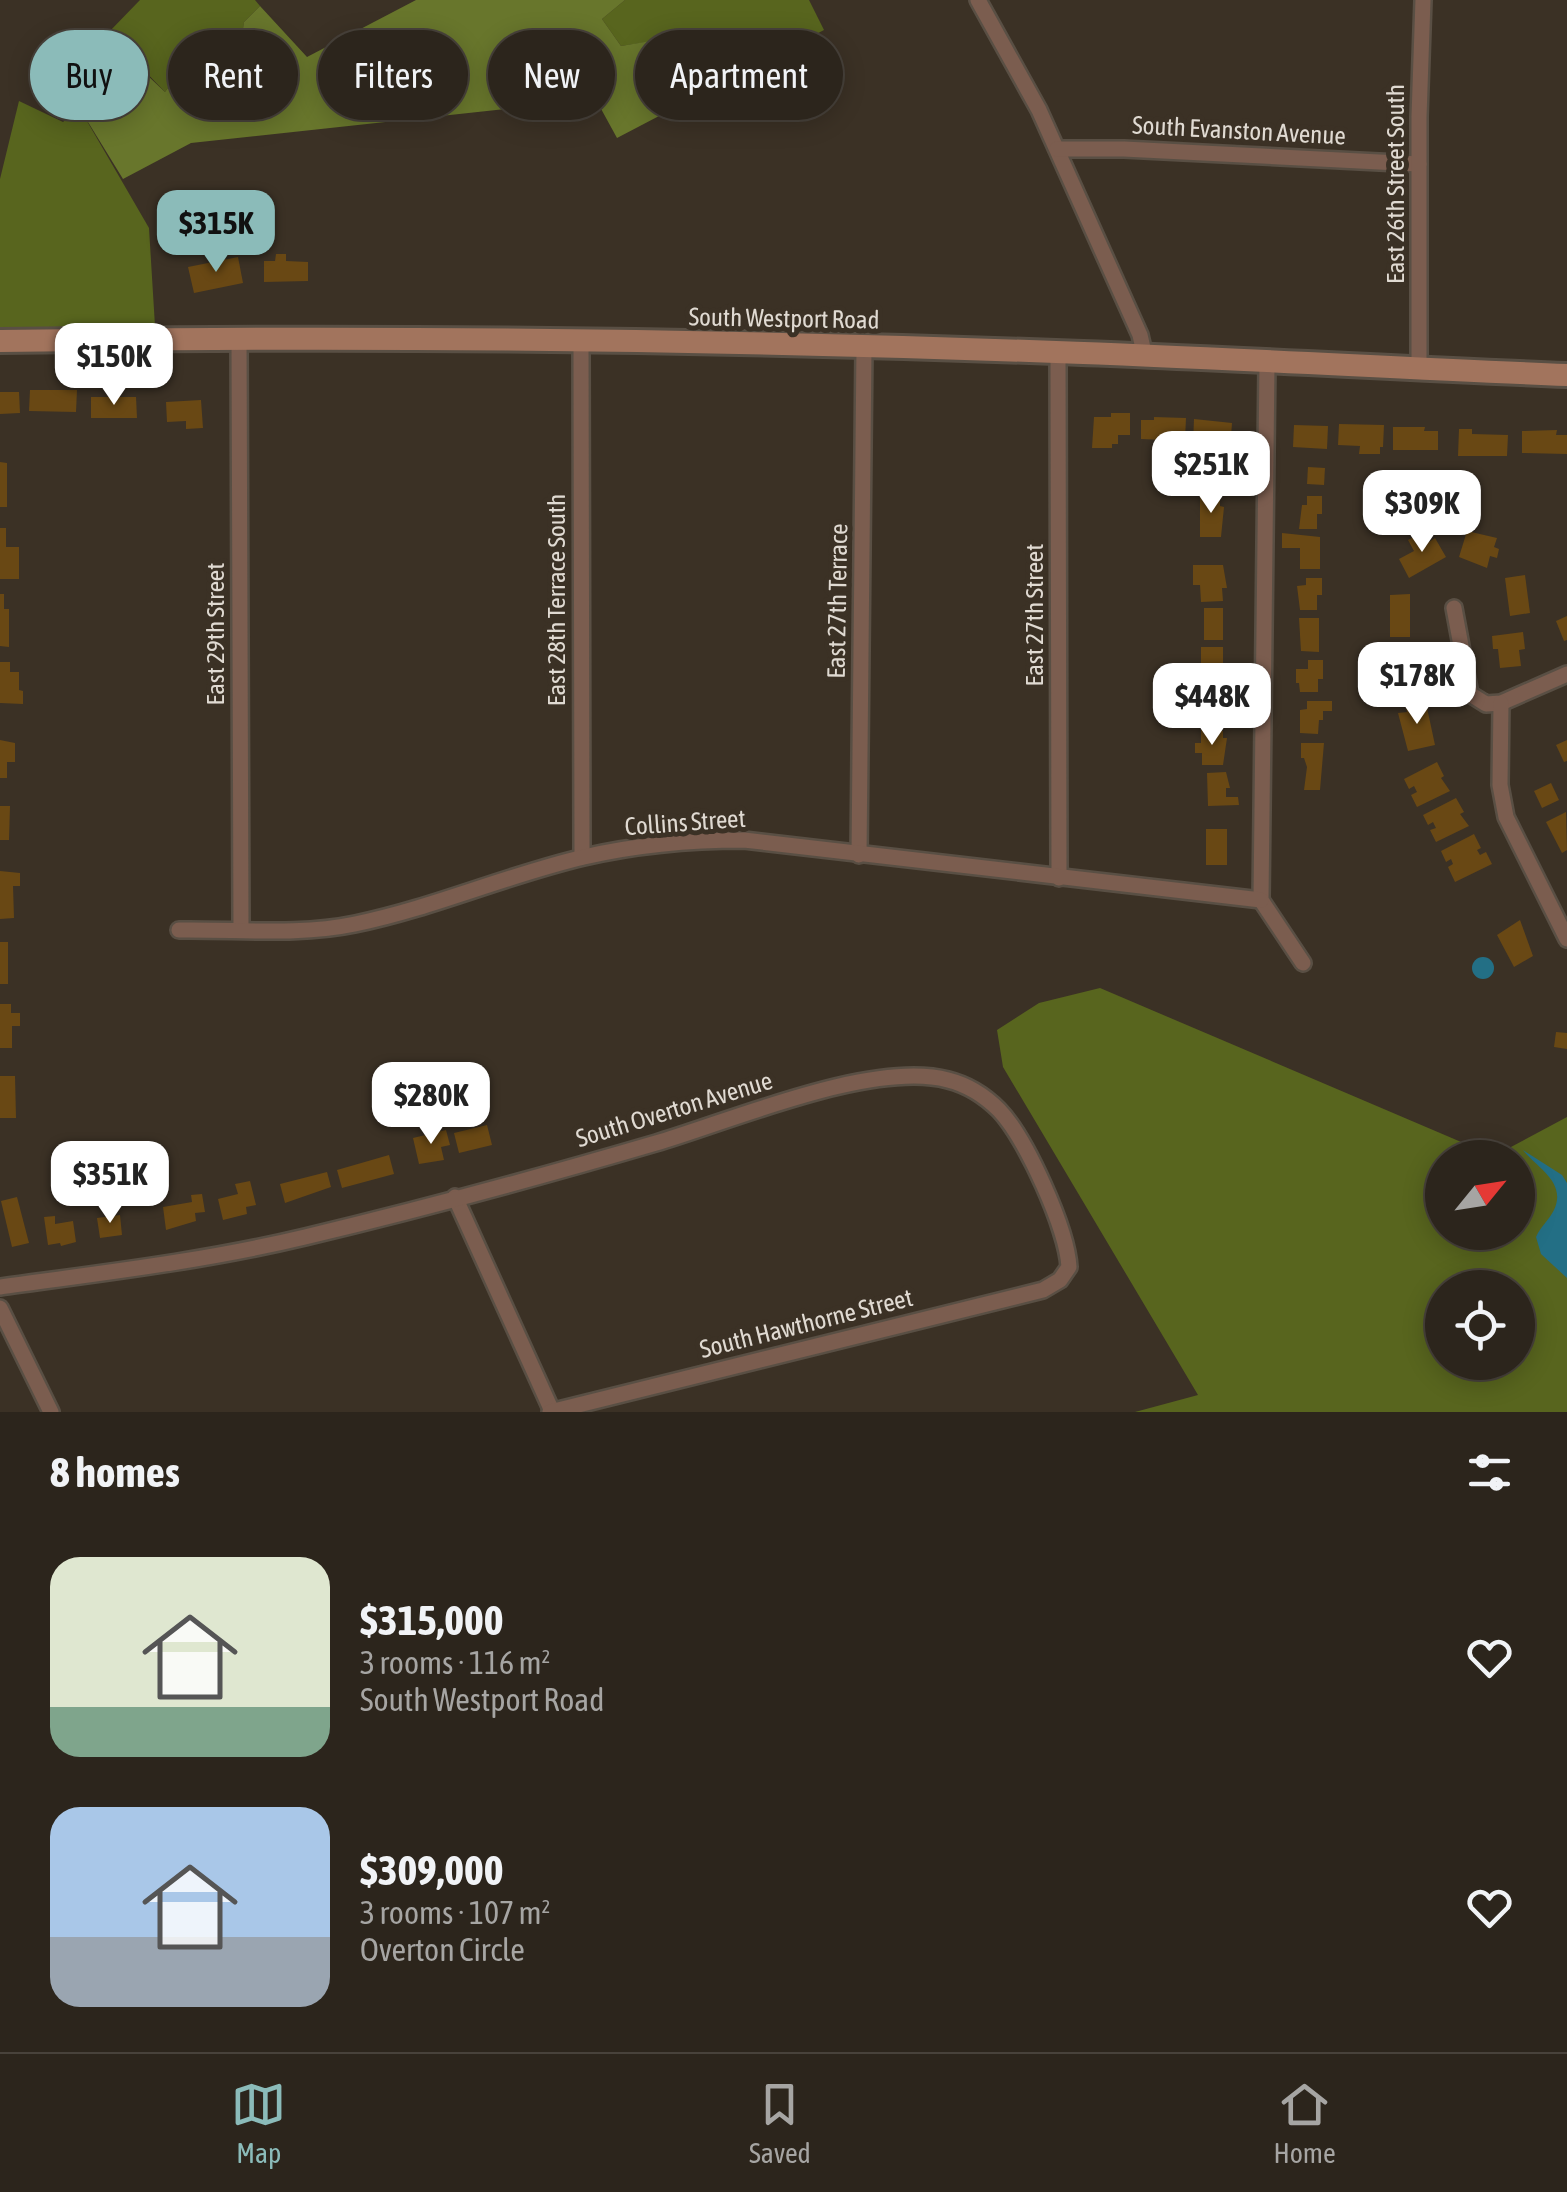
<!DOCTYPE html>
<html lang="en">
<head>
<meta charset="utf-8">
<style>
	:root { --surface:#2c251c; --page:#383129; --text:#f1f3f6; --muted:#a6a5a3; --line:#48423b; --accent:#8bbbb9 }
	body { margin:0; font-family:"Asap Condensed",sans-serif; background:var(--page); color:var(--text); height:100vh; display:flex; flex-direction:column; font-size:38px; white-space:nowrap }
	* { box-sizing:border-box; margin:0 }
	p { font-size:32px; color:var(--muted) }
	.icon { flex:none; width:55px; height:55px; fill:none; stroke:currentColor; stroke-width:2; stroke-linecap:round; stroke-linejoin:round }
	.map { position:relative; height:1412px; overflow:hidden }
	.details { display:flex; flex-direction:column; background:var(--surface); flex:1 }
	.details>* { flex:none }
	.top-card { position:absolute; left:30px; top:30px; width:1000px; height:90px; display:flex; gap:20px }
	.needle { width:65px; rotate:60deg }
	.fabs { position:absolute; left:1425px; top:1140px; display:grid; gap:20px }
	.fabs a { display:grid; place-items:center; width:110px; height:110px; border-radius:50%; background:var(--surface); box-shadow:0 5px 25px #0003,0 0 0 2px var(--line); font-size:50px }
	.price { position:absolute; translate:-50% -85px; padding:0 22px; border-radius:20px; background:#fff; color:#222; font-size:32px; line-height:65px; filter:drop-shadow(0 2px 5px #0008) }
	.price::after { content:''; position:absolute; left:50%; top:60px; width:30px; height:22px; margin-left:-15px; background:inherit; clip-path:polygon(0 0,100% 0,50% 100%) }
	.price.on { background:var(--accent); color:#111 }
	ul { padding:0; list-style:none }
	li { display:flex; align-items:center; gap:30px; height:250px; padding:0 50px }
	li span { display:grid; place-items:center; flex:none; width:280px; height:200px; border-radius:30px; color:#555 }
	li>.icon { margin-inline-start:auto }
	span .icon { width:120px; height:120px; fill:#fffc; stroke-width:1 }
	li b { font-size:42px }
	h2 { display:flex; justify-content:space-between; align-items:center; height:120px; padding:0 50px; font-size:42px }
	.tag { padding:0 35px; border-radius:45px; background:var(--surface); box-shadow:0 5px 25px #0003,0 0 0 2px var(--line); font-size:35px; line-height:90px }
	.tag.on { background:var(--accent); color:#111 }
	.tabs { display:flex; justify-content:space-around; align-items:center; height:140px; border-top:2px solid var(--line); background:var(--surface); font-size:28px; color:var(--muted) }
	.tabs a { display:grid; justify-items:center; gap:5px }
	.tabs .on { color:var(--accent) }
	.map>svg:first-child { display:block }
</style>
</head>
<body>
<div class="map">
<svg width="1567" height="1412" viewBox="0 0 1567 1412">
	<rect width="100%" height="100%" fill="#3b3125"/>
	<!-- green -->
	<g fill="#58651e" fill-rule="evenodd">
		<polygon points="140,0 255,0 260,6 244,22 240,57 188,60 165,92 108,33"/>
		<polygon points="625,0 809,0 824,30 724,82 680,37 621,46 602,19"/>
		<polygon points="19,101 63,122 80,109 149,228 155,326 0,332 0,179"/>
		<path d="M1100,988L1494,1156L1567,1117V1412H1135L1198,1395L1003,1067L997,1030L1039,1003ZM1442,1158H1518V1232H1442ZM1442,1288H1518V1362H1442Z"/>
	</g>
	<!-- forest -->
	<polygon fill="#68762c" points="416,0 625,0 602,19 621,46 680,36 724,82 617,138 560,34 503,62 525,107 191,143 123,179 80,109 129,58 165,92 188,60 239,57 244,22 260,6 307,57"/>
	<!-- water -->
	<g fill="#236f85">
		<circle cx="1483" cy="968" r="11"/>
		<path d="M1523,1150L1562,1175L1567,1183V1278L1541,1254L1536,1237C1541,1226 1549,1220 1554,1210C1567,1182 1537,1168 1523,1150Z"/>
	</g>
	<!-- building -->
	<g fill="#694814">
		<polygon points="276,254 286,254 286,261 308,262 308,281 264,282 264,261 275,261"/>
		<polygon points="238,257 243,283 194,293 188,267"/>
		<polygon points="30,390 77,390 76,412 29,411"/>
		<polygon points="0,392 19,392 20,413 0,414"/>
		<polygon points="91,397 136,397 137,418 91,418"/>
		<polygon points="201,400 203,428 186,429 186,421 167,422 166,402"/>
		<polygon points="1111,413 1130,413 1130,435 1118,435 1118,444 1112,444 1112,448 1092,448 1094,417 1111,417"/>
		<polygon points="1154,417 1186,418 1185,440 1181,440 1180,445 1164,445 1164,440 1141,439 1141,420 1154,420"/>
		<polygon points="1194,419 1232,423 1230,451 1213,451 1213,443 1193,443"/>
		<polygon points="1339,424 1384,425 1383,447 1380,447 1380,454 1359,454 1360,446 1338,445"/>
		<polygon points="1294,425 1328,426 1327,449 1293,447"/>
		<polygon points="1393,427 1425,427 1424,431 1438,431 1438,450 1393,450"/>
		<polygon points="1459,429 1472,429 1472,434 1508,435 1507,456 1458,456"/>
		<polygon points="1557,430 1556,435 1567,435 1567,454 1522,453 1522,431"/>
		<polygon points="0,462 7,463 7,507 0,507"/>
		<polygon points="1308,467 1325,468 1324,485 1307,484"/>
		<polygon points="1451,488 1463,489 1463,498 1451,497"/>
		<polygon points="1200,494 1220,494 1220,506 1224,507 1221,537 1200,537"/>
		<polygon points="1307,496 1322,496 1322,514 1317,514 1317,529 1299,529 1302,505 1307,505"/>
		<polygon points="0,528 6,528 6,547 19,547 19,579 0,579"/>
		<polygon points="1467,531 1497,538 1494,547 1499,549 1497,558 1490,556 1487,568 1459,557"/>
		<polygon points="1423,532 1429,542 1435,538 1446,557 1409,578 1399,559 1414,551 1408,540"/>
		<polygon points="1282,533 1320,537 1320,569 1300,569 1300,548 1282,548"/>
		<polygon points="1193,565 1223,565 1227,588 1222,588 1223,601 1201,602 1200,585 1193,585"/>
		<polygon points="1525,575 1530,613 1510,616 1505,578"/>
		<polygon points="1306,578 1322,578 1322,595 1317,595 1317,610 1300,610 1297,586 1306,585"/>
		<polygon points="0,594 4,594 4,609 9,609 9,647 0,646"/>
		<polygon points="1410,594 1410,637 1390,637 1390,595"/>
		<rect x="1204" y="608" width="19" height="32"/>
		<polygon points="1567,616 1567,640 1564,641 1556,621"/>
		<polygon points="1299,618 1319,618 1319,652 1301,651"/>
		<polygon points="1523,632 1525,649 1519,650 1521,666 1500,668 1498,649 1493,649 1492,636"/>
		<rect x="1201" y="647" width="22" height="36"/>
		<polygon points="1420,651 1426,695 1405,697 1399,654"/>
		<polygon points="1308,660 1323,660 1323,679 1318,679 1318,692 1300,692 1299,683 1296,683 1296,669 1308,669"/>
		<polygon points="0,662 10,662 10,672 19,672 19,690 23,691 23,704 0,703"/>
		<polygon points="1201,690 1224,690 1226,711 1223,711 1223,722 1202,722 1202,706 1193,706 1193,694 1201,694"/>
		<polygon points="1307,701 1332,701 1332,711 1323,711 1323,720 1319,720 1318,734 1300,733 1300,710 1307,709"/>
		<polygon points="1426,703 1435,745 1408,751 1398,713 1407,712 1406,707"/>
		<polygon points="1201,730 1223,731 1223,738 1227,738 1223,765 1202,765 1202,753 1195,753 1195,743 1201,743"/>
		<polygon points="0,740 15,743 15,762 7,762 7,778 0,778"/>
		<polygon points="1567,740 1567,761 1564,762 1556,745"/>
		<polygon points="1301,743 1324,743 1320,790 1304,790 1307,767 1304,758 1301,758"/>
		<polygon points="1437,762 1444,776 1441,778 1450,791 1417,807 1411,795 1417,792 1414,786 1409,789 1404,779"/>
		<polygon points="1226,772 1230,788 1226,788 1226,797 1238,797 1239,805 1208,806 1207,773"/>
		<polygon points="1551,783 1559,800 1542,808 1534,791"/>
		<polygon points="1456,798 1464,812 1460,814 1469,826 1436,842 1430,830 1436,828 1433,822 1428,825 1423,815"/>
		<polygon points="0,806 10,806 9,840 0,840"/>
		<polygon points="1566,812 1567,850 1562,853 1546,822"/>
		<rect x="1206" y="829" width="21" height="36"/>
		<polygon points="1474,834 1481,848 1477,850 1480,855 1486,852 1492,864 1455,882 1448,867 1453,864 1451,859 1446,862 1441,851"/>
		<polygon points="0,871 20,873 20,886 13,886 14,918 0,919"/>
		<polygon points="1520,920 1533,956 1514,967 1497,935"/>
		<rect x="0" y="942" width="8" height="42"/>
		<polygon points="0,1004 11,1004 11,1013 20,1013 20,1026 12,1026 12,1048 0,1048"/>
		<polygon points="1556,1032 1567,1033 1567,1049 1554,1047"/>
		<polygon points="0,1076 15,1076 16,1118 0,1118"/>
		<polygon points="487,1125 492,1145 459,1153 454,1133"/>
		<polygon points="446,1130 450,1145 441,1147 444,1160 419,1164 413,1138"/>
		<polygon points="389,1155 394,1174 342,1188 337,1170"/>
		<polygon points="327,1172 331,1187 285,1203 280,1184"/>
		<polygon points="250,1181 256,1205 246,1207 247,1214 223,1220 218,1199 238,1194 235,1184"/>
		<polygon points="202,1194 205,1212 195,1213 196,1221 166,1230 163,1207 192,1202 191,1195"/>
		<polygon points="17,1197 29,1243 12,1247 1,1201"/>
		<polygon points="120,1215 122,1235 100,1238 97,1218"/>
		<polygon points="55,1216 55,1224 73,1221 76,1242 61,1246 60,1243 48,1245 44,1217"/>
	</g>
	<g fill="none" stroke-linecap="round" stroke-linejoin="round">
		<!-- street casing -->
		<g stroke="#594f44" stroke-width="20">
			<g id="street">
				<polyline points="978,0 1039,110 1140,335 1145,357"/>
				<polyline points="1057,149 1124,149 1419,164"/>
				<polyline points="239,338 241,929"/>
				<polyline points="581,342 582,857"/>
				<polyline points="1058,352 1059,878"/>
				<polyline points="1267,363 1261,900 1303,963"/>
				<polyline points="1419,369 1419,117 1423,0"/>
				<polyline points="1454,608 1470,694 1486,704 1501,703 1567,674"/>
				<polyline points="1501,703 1500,785 1506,817 1567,939"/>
				<polyline points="859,855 864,347"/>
				<path d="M179,930C238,929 298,936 355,924C433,908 507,875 584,857C636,845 690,840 744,840L1261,900"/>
				<polyline points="455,1197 552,1411"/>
				<path d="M0,1287C102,1273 205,1261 305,1237C422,1209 540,1177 656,1143C731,1121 873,1060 948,1080C968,1085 985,1096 999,1110C1026,1138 1067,1229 1069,1267L1060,1280L1043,1290L550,1412"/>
				<polyline points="0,1308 51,1412"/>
			</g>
		</g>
		<!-- secondary casing -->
		<g stroke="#594f44" stroke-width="28">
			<path id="secondary" d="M0,341C351,336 704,339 1056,352C1226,358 1397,368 1567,375"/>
		</g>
		<!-- street -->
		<use href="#street" stroke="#7b5d4f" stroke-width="15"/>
		<!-- secondary -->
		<use href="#secondary" stroke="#a2745d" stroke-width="22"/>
	</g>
	<g text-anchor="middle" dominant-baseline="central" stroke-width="10" stroke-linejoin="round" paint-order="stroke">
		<!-- street labels -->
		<g font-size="25" fill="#e0dad2" stroke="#3b3125">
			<text transform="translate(1239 130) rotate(3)">South Evanston Avenue</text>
			<text transform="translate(1395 184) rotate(-90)">East 26th Street South</text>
			<text transform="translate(784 318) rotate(1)">South Westport Road</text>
			<text transform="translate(556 600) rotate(-90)">East 28th Terrace South</text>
			<text transform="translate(837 601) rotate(-89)">East 27th Terrace</text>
			<text transform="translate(1034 615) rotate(-90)">East 27th Street</text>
			<text transform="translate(215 634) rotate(-90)">East 29th Street</text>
			<text transform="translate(685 822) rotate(-4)">Collins Street</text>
			<text transform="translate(674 1109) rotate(-17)">South Overton Avenue</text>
			<text transform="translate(806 1323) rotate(-14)">South Hawthorne Street</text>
		</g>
	</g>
</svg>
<div class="fabs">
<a><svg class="needle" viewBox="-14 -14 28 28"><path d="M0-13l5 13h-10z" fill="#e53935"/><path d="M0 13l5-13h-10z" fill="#a6a5a3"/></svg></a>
<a><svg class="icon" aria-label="locate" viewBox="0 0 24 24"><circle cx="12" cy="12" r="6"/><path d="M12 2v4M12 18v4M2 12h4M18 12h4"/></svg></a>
</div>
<b class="price on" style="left:216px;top:275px">$315K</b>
<b class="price" style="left:114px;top:408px">$150K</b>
<b class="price" style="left:1211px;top:516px">$251K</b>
<b class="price" style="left:1422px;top:555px">$309K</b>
<b class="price" style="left:1417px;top:727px">$178K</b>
<b class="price" style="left:1212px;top:748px">$448K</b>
<b class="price" style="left:431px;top:1147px">$280K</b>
<b class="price" style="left:110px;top:1226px">$351K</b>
<div class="top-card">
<a class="tag on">Buy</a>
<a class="tag">Rent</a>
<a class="tag">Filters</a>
<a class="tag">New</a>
<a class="tag">Apartment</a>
</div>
</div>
<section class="details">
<h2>8 homes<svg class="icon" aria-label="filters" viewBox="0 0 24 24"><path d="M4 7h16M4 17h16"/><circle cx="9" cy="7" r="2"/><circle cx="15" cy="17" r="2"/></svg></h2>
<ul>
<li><span style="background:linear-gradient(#dfe7d0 75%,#7fa58c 0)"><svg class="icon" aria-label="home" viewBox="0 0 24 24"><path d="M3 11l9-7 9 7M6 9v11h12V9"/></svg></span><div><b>$315,000</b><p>3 rooms · 116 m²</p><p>South Westport Road</p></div><svg class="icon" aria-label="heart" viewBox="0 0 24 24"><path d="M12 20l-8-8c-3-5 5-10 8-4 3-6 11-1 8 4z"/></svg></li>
<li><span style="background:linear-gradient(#a9c7e8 65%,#9aa5b1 0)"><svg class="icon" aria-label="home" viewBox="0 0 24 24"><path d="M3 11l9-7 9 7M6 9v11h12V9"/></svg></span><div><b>$309,000</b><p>3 rooms · 107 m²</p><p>Overton Circle</p></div><svg class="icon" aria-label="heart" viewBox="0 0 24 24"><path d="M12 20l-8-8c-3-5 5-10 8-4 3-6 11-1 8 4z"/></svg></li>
</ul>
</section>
<nav class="tabs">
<a class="on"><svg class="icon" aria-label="map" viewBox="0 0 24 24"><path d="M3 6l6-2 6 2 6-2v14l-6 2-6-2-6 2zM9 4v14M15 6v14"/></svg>Map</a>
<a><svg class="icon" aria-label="saved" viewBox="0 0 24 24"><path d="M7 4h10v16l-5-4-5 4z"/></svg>Saved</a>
<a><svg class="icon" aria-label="home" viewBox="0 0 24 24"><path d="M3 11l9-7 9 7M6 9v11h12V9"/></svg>Home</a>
</nav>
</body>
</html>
